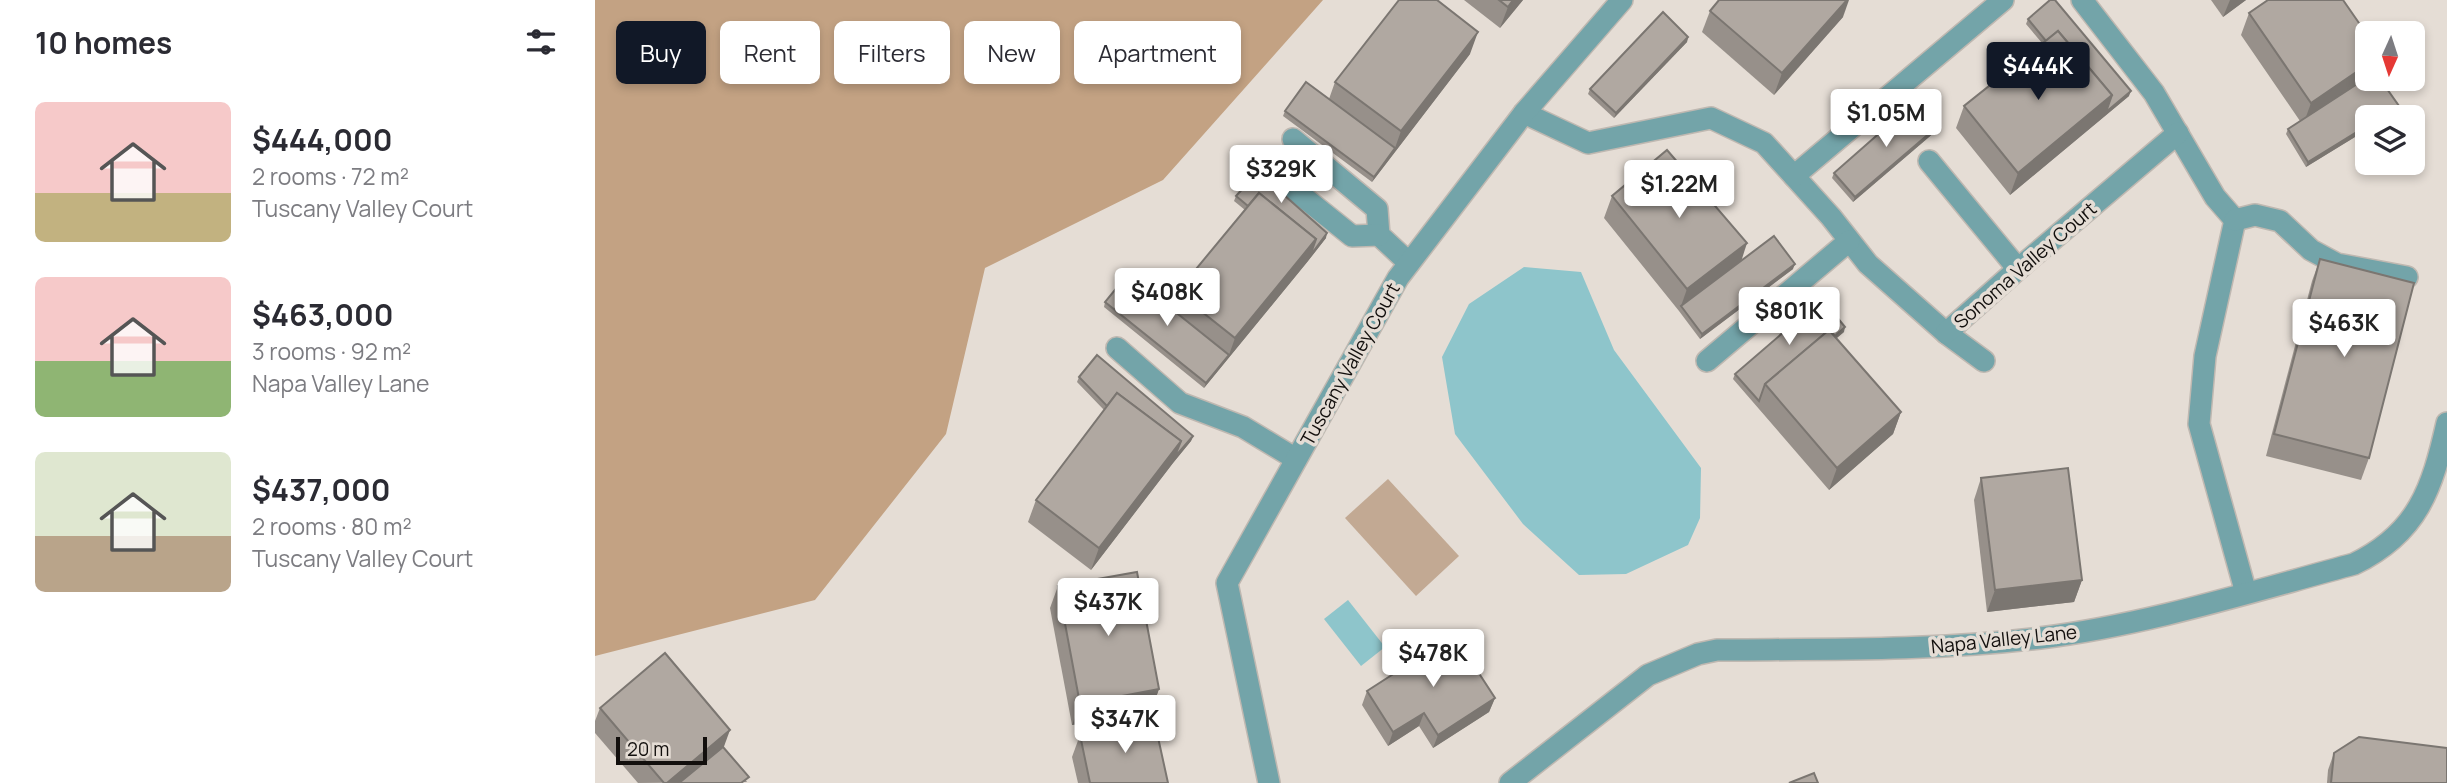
<!DOCTYPE html>
<html lang="en">
<head>
<meta charset="utf-8">
<style>
	:root { --surface:#fff; --page:#f2f2f3; --text:#2b2b33; --muted:#7c7c81; --accent:#111827 }
	body { margin:0; font-family:Manrope,sans-serif; background:var(--page); color:var(--text); height:100vh; display:flex; flex-direction:column; font-size:26px; white-space:nowrap }
	* { box-sizing:border-box; margin:0 }
	p { font-size:23px; color:var(--muted) }
	.icon { flex:none; width:38px; height:38px; fill:none; stroke:currentColor; stroke-width:2; stroke-linecap:round; stroke-linejoin:round }
	.map { position:relative; flex:1; overflow:hidden }
	.details { display:flex; flex-direction:column; background:var(--surface); width:595px }
	.details>* { flex:none }
	.hud { position:absolute; left:21px; top:21px; width:665px; height:63px; display:flex; gap:14px }
	.needle { width:46px; rotate:183deg }
	.fabs { position:absolute; left:1760px; top:21px; display:grid; gap:14px }
	.fabs a { display:grid; place-items:center; width:70px; height:70px; border-radius:10px; background:var(--surface); box-shadow:0 4px 10px #0003; font-size:35px }
	.scale { position:absolute; left:21px; bottom:18px; width:91px; box-sizing:border-box; padding-left:7px; border:4px solid #120f0d; border-top:0; font-size:19px; line-height:24px; white-space:nowrap; color:#120f0d; -webkit-text-stroke:5px #e5ddd5; paint-order:stroke }
	.price { position:absolute; translate:-50% -60px; padding:0 16px; border-radius:7px; background:#fff; color:#222; font-size:23px; line-height:46px; filter:drop-shadow(0 2px 4px #0008) }
	.price::after { content:''; position:absolute; left:50%; top:42px; width:21px; height:16px; margin-left:-10px; background:inherit; clip-path:polygon(0 0,100% 0,50% 100%) }
	.price.on { background:var(--accent); color:#fff }
	ul { padding:0; list-style:none }
	li { display:flex; align-items:center; gap:21px; height:175px; padding:0 35px }
	li span { display:grid; place-items:center; flex:none; width:196px; height:140px; border-radius:10px; color:#555 }
	li>.icon { margin-inline-start:auto }
	span .icon { width:84px; height:84px; fill:#fffc; stroke-width:1 }
	li b { font-size:30px }
	h2 { display:flex; justify-content:space-between; align-items:center; height:84px; padding:0 35px; font-size:30px }
	.pill { padding:0 24px; border-radius:10px; background:var(--surface); box-shadow:0 4px 10px #0003; font-size:24px; line-height:63px }
	.pill.on { background:var(--accent); color:#fff }
	main { display:flex; flex:1; min-height:0 }
	.map>svg:first-child { display:block }
</style>
</head>
<body>
<main>
<section class="details">
<h2>10 homes<svg class="icon" aria-label="filters" viewBox="0 0 24 24"><path d="M4 7h16M4 17h16"/><circle cx="9" cy="7" r="2"/><circle cx="15" cy="17" r="2"/></svg></h2>
<ul>
<li><span style="background:linear-gradient(#f6c9c9 65%,#c2b280 0)"><svg class="icon" aria-label="home" viewBox="0 0 24 24"><path d="M3 11l9-7 9 7M6 9v11h12V9"/></svg></span><div><b>$444,000</b><p>2 rooms · 72 m²</p><p>Tuscany Valley Court</p></div></li>
<li><span style="background:linear-gradient(#f6c9c9 60%,#8fb573 0)"><svg class="icon" aria-label="home" viewBox="0 0 24 24"><path d="M3 11l9-7 9 7M6 9v11h12V9"/></svg></span><div><b>$463,000</b><p>3 rooms · 92 m²</p><p>Napa Valley Lane</p></div></li>
<li><span style="background:linear-gradient(#dfe7d0 60%,#b9a48a 0)"><svg class="icon" aria-label="home" viewBox="0 0 24 24"><path d="M3 11l9-7 9 7M6 9v11h12V9"/></svg></span><div><b>$437,000</b><p>2 rooms · 80 m²</p><p>Tuscany Valley Court</p></div></li>
</ul>
</section>
<div class="map">
<svg width="1852" height="783" viewBox="0 0 1852 783">
	<rect width="100%" height="100%" fill="#e5ddd5"/>
	<!-- green -->
	<polygon fill="#c2a993" points="793,479 864,556 821,596 750,518"/>
	<!-- forest -->
	<polygon fill="#c3a283" points="0,0 728,0 568,180 390,268 351,434 220,600 0,656"/>
	<!-- water -->
	<g fill="#8ec5cb">
		<polygon points="929,267 986,272 1019,350 1106,468 1105,518 1093,545 1031,574 984,575 928,524 860,434 847,357 874,304"/>
		<polygon points="753,600 790,647 766,666 729,619"/>
	</g>
	<g fill="none" stroke-linecap="round" stroke-linejoin="round">
		<!-- minor casing -->
		<g stroke="#bfb8b1" stroke-width="24">
			<g id="minor">
				<polyline points="1487,0 1559,93 1620,197 1640,220"/>
				<polyline points="929,113 993,143 1116,118 1169,143 1236,217 1273,264 1351,333 1389,361"/>
				<polyline points="698,139 782,209 784,235 814,263"/>
				<polyline points="1334,161 1423,269"/>
				<polyline points="681,175 757,236 784,235"/>
				<polyline points="1199,176 1408,0"/>
				<polyline points="1640,220 1610,356 1604,424 1651,593"/>
				<polyline points="1640,220 1660,215 1685,221 1716,250 1742,264 1812,277"/>
				<polyline points="1351,333 1423,269 1583,133"/>
				<polyline points="522,348 585,403 648,427 701,459"/>
				<polyline points="1112,361 1254,241"/>
				<polyline points="674,783 632,583 803,278 929,113 1027,0"/>
				<path d="M915,783L1053,675L1103,654L1122,650C1230,649 1337,651 1445,638C1551,625 1655,592 1759,564C1823,533 1837,489 1852,423"/>
			</g>
		</g>
		<!-- minor -->
		<use href="#minor" stroke="#73a4a9" stroke-width="21"/>
	</g>
	<!-- wall -->
	<g fill="#97908a">
		<polygon points="869,0 928,0 905,28"/>
		<polygon points="1616,0 1651,0 1628,17"/>
		<polygon points="1115,11 1248,17 1179,95 1107,32"/>
		<polygon points="1654,13 1773,79 1802,111 1773,117 1773,129 1711,167 1691,134 1693,129 1705,121 1646,35"/>
		<polygon points="1433,19 1534,96 1415,195 1361,128 1369,106 1447,43 1431,24"/>
		<polygon points="1093,37 1092,42 1019,118 993,94 995,89"/>
		<polygon points="875,54 777,182 688,116 690,111 734,99 740,82"/>
		<polygon points="1343,126 1341,131 1258,202 1237,178 1239,173"/>
		<polygon points="641,196 731,238 713,261 609,388 509,307 510,302 576,309 582,292 650,210 639,201"/>
		<polygon points="1017,196 1146,260 1198,269 1105,339 1084,311 1009,218"/>
		<polygon points="1725,259 1774,458 1766,480 1671,456 1717,281"/>
		<polygon points="1249,332 1241,338 1306,412 1298,434 1234,490 1138,379 1140,374"/>
		<polygon points="484,377 598,436 596,441 578,463 496,570 433,522 441,500 509,410 482,382"/>
		<polygon points="1386,478 1487,580 1479,602 1392,612 1379,500"/>
		<polygon points="463,586 564,689 556,711 477,725 455,608"/>
		<polygon points="772,691 900,698 894,712 838,748 824,726 793,746 767,705"/>
		<polygon points="5,708 128,747 152,782 43,783 0,733 0,721"/>
		<polygon points="485,735 573,783 483,783 477,757"/>
		<polygon points="1739,753 1852,783 1732,783 1733,770"/>
	</g>
	<!-- shaded-wall -->
	<g fill="#7b7671">
		<polygon points="918,0 928,0 905,28 913,7"/>
		<polygon points="1252,0 1254,0 1248,17 1179,95 1187,73"/>
		<polygon points="1635,0 1651,0 1628,17"/>
		<polygon points="883,32 875,54 777,182 779,177 800,148 806,131"/>
		<polygon points="1093,37 1092,42 1019,118 1021,113"/>
		<polygon points="1773,64 1773,79 1708,125 1716,103"/>
		<polygon points="1536,91 1534,96 1415,195 1423,173 1517,95"/>
		<polygon points="1804,106 1802,111 1792,117 1785,117"/>
		<polygon points="1773,125 1773,129 1711,167 1713,162"/>
		<polygon points="1343,126 1341,131 1258,202 1260,197"/>
		<polygon points="732,233 731,238 713,261 609,388 611,383 634,355 640,338 721,239"/>
		<polygon points="1152,243 1145,265 1086,306 1092,289"/>
		<polygon points="1200,264 1198,269 1105,339 1107,334"/>
		<polygon points="1250,327 1249,332 1177,393"/>
		<polygon points="1306,412 1298,434 1234,490 1242,468"/>
		<polygon points="598,436 596,441 578,463 496,570 504,548 586,441"/>
		<polygon points="1487,580 1479,602 1392,612 1400,590"/>
		<polygon points="564,689 556,711 477,725 485,704"/>
		<polygon points="900,698 894,712 838,748 843,735"/>
		<polygon points="829,713 824,726 793,746 798,732"/>
		<polygon points="135,730 127,752 90,783 72,783"/>
	</g>
	<!-- building -->
	<g fill="#b0a8a1" stroke="#7b7671" stroke-width="2">
		<polygon points="804,0 842,0 883,32 806,131 740,82"/>
		<polygon points="904,0 918,0 913,7"/>
		<polygon points="1124,0 1252,0 1187,73 1115,11"/>
		<polygon points="1455,0 1460,0 1536,91 1511,112 1517,95 1463,31 1451,41 1433,19"/>
		<polygon points="1673,0 1748,0 1773,36 1773,64 1716,103 1654,13"/>
		<polygon points="1068,12 1093,37 1021,113 995,89"/>
		<polygon points="1463,31 1517,95 1423,173 1369,106"/>
		<polygon points="1773,77 1773,79 1785,79 1804,106 1785,117 1773,117 1773,125 1713,162 1693,129"/>
		<polygon points="711,82 800,148 779,177 690,111"/>
		<polygon points="1321,101 1343,126 1260,197 1239,173"/>
		<polygon points="1072,150 1152,243 1092,289 1017,196"/>
		<polygon points="663,172 732,233 715,256 721,239 664,193 653,206 641,196"/>
		<polygon points="664,193 721,239 640,338 582,292"/>
		<polygon points="1179,236 1200,264 1107,334 1086,306"/>
		<polygon points="1725,259 1819,283 1774,458 1679,434"/>
		<polygon points="533,274 634,355 611,383 510,302"/>
		<polygon points="1227,299 1250,327 1240,336 1234,330 1170,384 1164,401 1140,374"/>
		<polygon points="1234,330 1306,412 1242,468 1170,384"/>
		<polygon points="502,355 598,436 579,458 586,441 522,393 512,406 484,377"/>
		<polygon points="522,393 586,441 504,548 441,500"/>
		<polygon points="1473,468 1487,580 1400,590 1386,478"/>
		<polygon points="542,572 564,689 485,704 463,586"/>
		<polygon points="859,635 900,698 843,735 829,713 798,732 772,691"/>
		<polygon points="70,653 135,730 72,783 69,783 5,708"/>
		<polygon points="559,719 573,783 495,783 485,735"/>
		<polygon points="1764,737 1852,748 1852,783 1736,783 1739,753"/>
		<polygon points="128,747 154,777 146,783 84,783"/>
		<polygon points="1219,773 1223,783 1194,783"/>
	</g>
	<g text-anchor="middle" dominant-baseline="central" stroke-width="7" stroke-linejoin="round" paint-order="stroke">
		<!-- street labels -->
		<g font-size="19" fill="#120f0d" stroke="#e5ddd5">
			<text transform="translate(1430 265) rotate(-41)">Sonoma Valley Court</text>
			<text transform="translate(755 364) rotate(-61)">Tuscany Valley Court</text>
			<text transform="translate(1409 639) rotate(-6)">Napa Valley Lane</text>
		</g>
	</g>
</svg>
<div class="fabs">
<a><svg class="needle" viewBox="-14 -14 28 28"><path d="M0-13l5 13h-10z" fill="#e53935"/><path d="M0 13l5-13h-10z" fill="#7c7c81"/></svg></a>
<a><svg class="icon" aria-label="layers" viewBox="0 0 24 24"><path d="M12 4l9 5-9 5-9-5zM3 14l9 5 9-5"/></svg></a>
</div>
<div class="scale">20 m</div>
<b class="price on" style="left:1443px;top:102px">$444K</b>
<b class="price" style="left:1291px;top:149px">$1.05M</b>
<b class="price" style="left:686px;top:205px">$329K</b>
<b class="price" style="left:1084px;top:220px">$1.22M</b>
<b class="price" style="left:572px;top:328px">$408K</b>
<b class="price" style="left:1194px;top:347px">$801K</b>
<b class="price" style="left:1749px;top:359px">$463K</b>
<b class="price" style="left:513px;top:638px">$437K</b>
<b class="price" style="left:838px;top:689px">$478K</b>
<b class="price" style="left:530px;top:755px">$347K</b>
<div class="hud">
<a class="pill on">Buy</a>
<a class="pill">Rent</a>
<a class="pill">Filters</a>
<a class="pill">New</a>
<a class="pill">Apartment</a>
</div>
</div>
</main>
</body>
</html>
